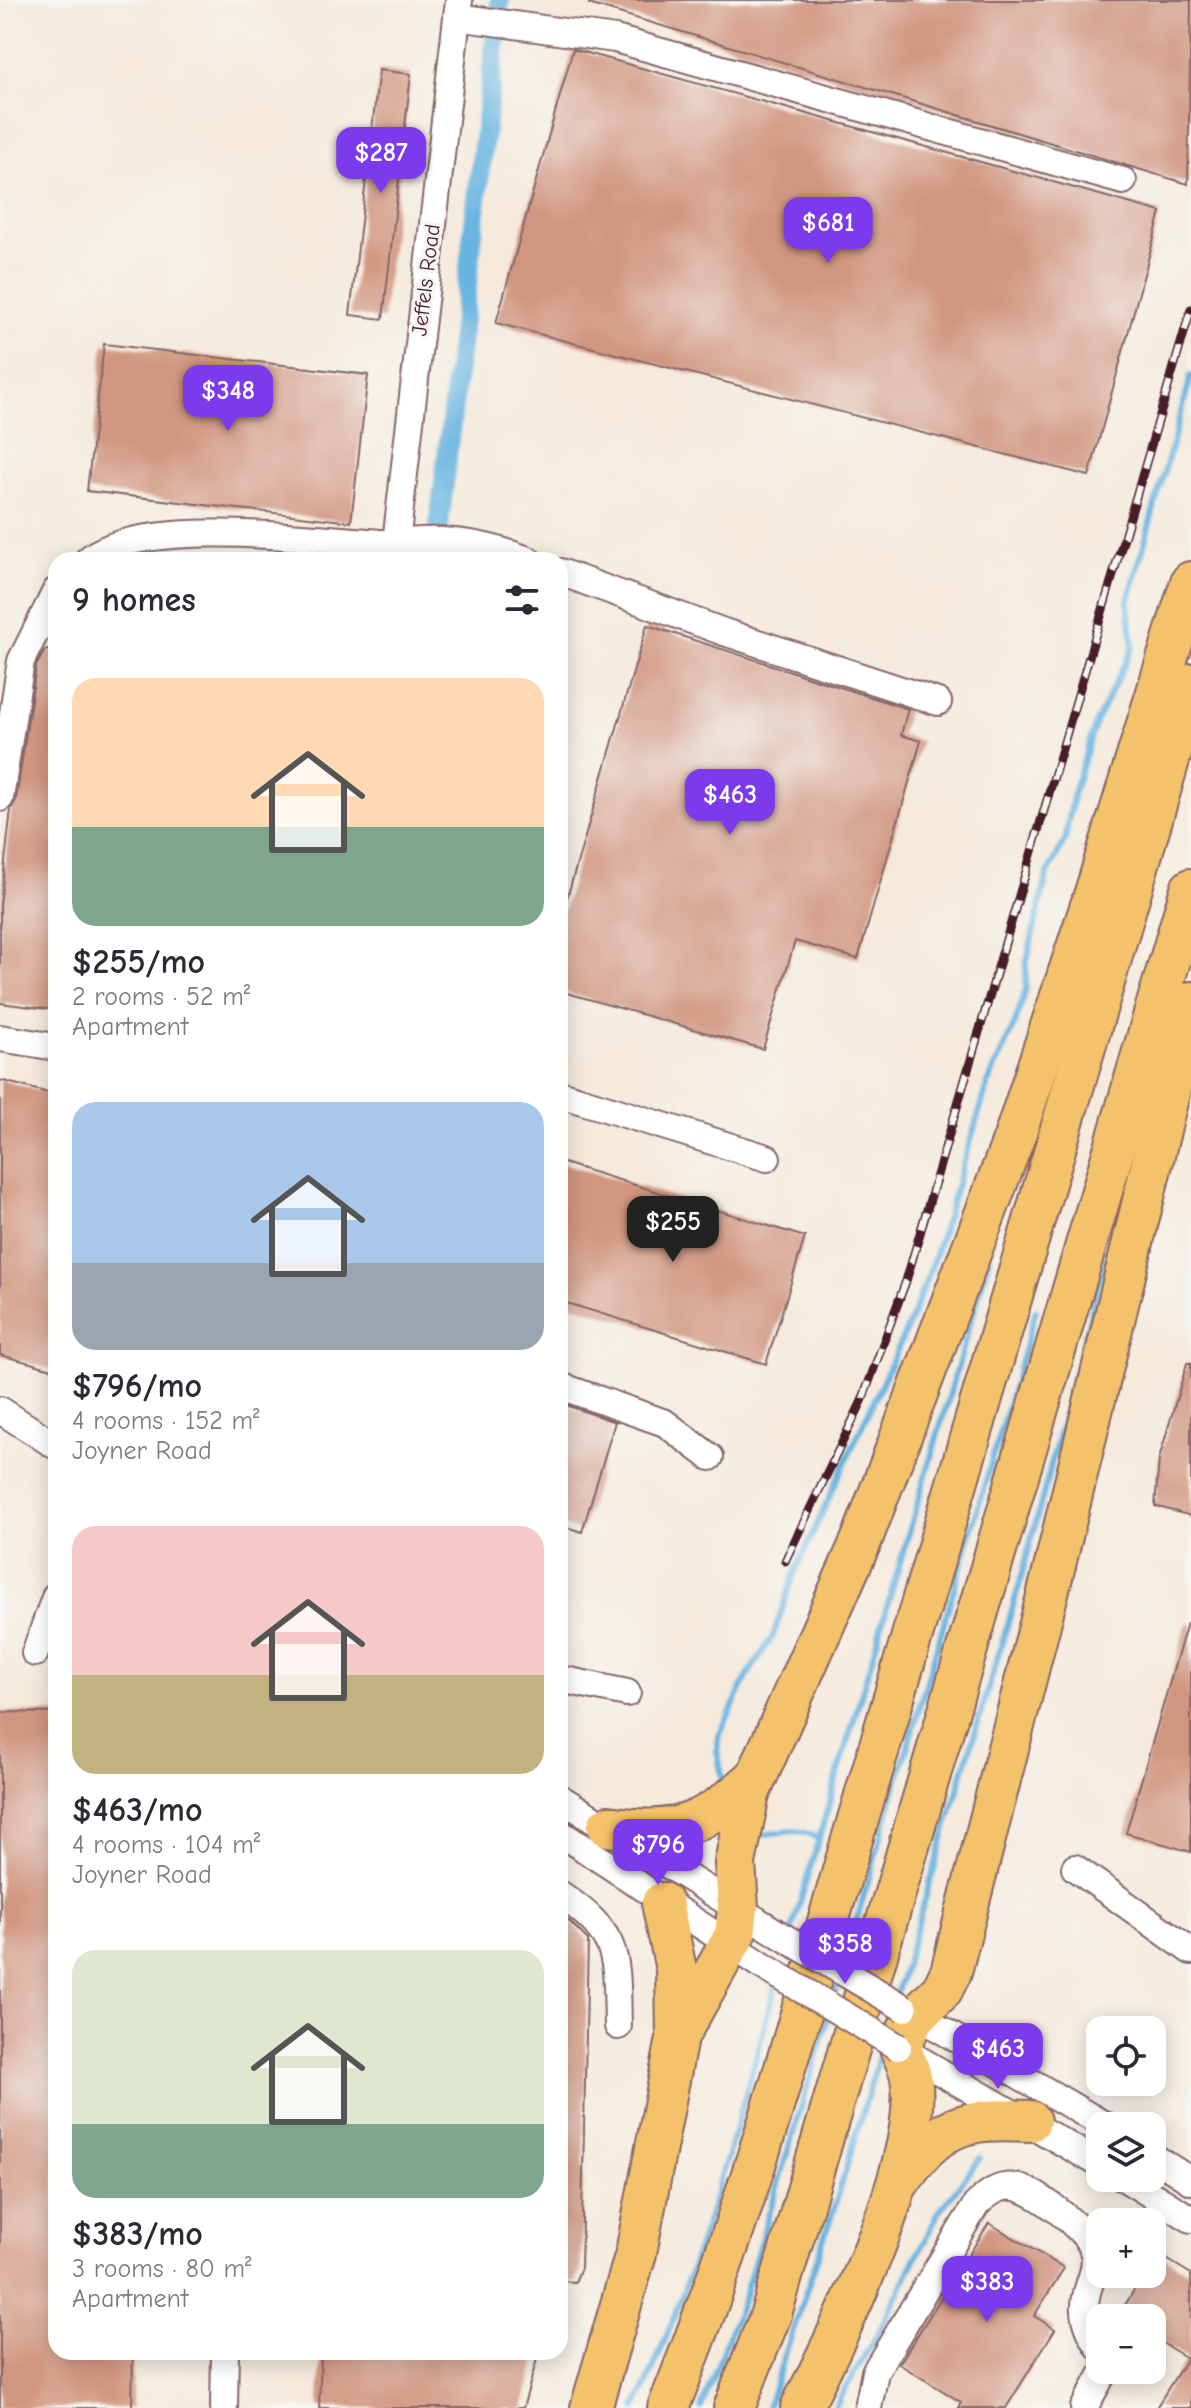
<!DOCTYPE html>
<html lang="en">
<head>
<meta charset="utf-8">
<style>
	:root { --surface:#fff; --page:#f7f7f7; --text:#2b2b33; --muted:#7c7c81; --accent:#7c3aed }
	body { margin:0; font-family:"Comic Neue",sans-serif; background:var(--page); color:var(--text); height:100vh; display:flex; flex-direction:column; font-size:30px; white-space:nowrap }
	* { box-sizing:border-box; margin:0 }
	p { font-size:26px; color:var(--muted) }
	.icon { flex:none; width:44px; height:44px; fill:none; stroke:currentColor; stroke-width:2; stroke-linecap:round; stroke-linejoin:round }
	.map { position:relative; flex:1; overflow:hidden }
	.drawer { position:absolute; left:48px; top:552px; width:520px; height:1808px; display:flex; flex-direction:column; background:var(--surface); border-radius:24px; box-shadow:0 4px 20px #0003 }
	.drawer>* { flex:none }
	.fabs { position:absolute; left:1086px; top:2016px; display:grid; gap:16px }
	.fabs a { display:grid; place-items:center; width:80px; height:80px; border-radius:16px; background:var(--surface); box-shadow:0 4px 20px #0003; font-size:40px }
	.price { position:absolute; translate:-50% -68px; padding:0 18px; border-radius:16px; background:var(--accent); color:#fff; font-size:26px; line-height:52px; filter:drop-shadow(0 2px 4px #0008) }
	.price::after { content:''; position:absolute; left:50%; top:48px; width:24px; height:18px; margin-left:-12px; background:inherit; clip-path:polygon(0 0,100% 0,50% 100%) }
	.price.on { background:#222; color:#fff }
	ul { padding:0; list-style:none }
	li { display:grid; align-content:center; gap:16px; height:424px; padding:0 24px }
	li span { display:grid; place-items:center; height:248px; border-radius:24px; color:#555 }
	li>.icon { margin-inline-start:auto }
	span .icon { width:144px; height:144px; fill:#fffc; stroke-width:1 }
	li b { font-size:34px }
	h2 { display:flex; justify-content:space-between; align-items:center; height:96px; padding:0 24px; font-size:34px }
	.map>svg:first-child { display:block }
</style>
</head>
<body>
<div class="map">
<svg width="1191" height="2408" viewBox="0 0 1191 2408">
	<rect width="100%" height="100%" fill="#f6f6f2"/>
	<filter id="ink" filterUnits="userSpaceOnUse"><feTurbulence type="fractalNoise" baseFrequency=".0125" numOctaves="2"/><feDisplacementMap in="SourceGraphic" scale="16" xChannelSelector="R" yChannelSelector="G"/><feConvolveMatrix kernelMatrix="1 2 1 2 8 2 1 2 1" color-interpolation-filters="sRGB"/></filter>
	<filter id="wash" filterUnits="userSpaceOnUse"><feTurbulence type="fractalNoise" baseFrequency=".006" numOctaves="4" result="noise"/><feDisplacementMap in="SourceGraphic" scale="32" xChannelSelector="R" yChannelSelector="G"/><feGaussianBlur stdDeviation="1.8" result="paint"/><feColorMatrix in="noise" values="0 0 0 0 0 0 0 0 0 0 0 0 0 0 0 0 0 1.4 0 .05"/><feComposite in="paint" operator="in"/></filter>
	<g filter="url(#wash)">
		<rect width="100%" height="100%" fill="#f5eadc"/>
		<g fill="none" stroke-linecap="round" stroke-linejoin="round">
			<!-- stream -->
			<g stroke="#68b4e1" stroke-width="6">
				<polyline points="724,1786 717,1751 719,1736 748,1675 773,1636 795,1572 908,1326 931,1268 989,1081 1015,1023 1026,989 1026,964 1047,875 1065,840 1074,790 1096,722 1133,647 1128,602 1191,376"/>
				<path d="M760,1835C778,1833 803,1826 818,1839"/>
				<polyline points="791,1933 990,1257"/>
				<polyline points="843,1966 1036,1310"/>
				<polyline points="896,1996 1019,1586 1126,1180"/>
				<polyline points="833,2000 840,1977"/>
				<polyline points="886,2031 893,2007"/>
				<path d="M636,2408C698,2273 737,2125 777,1982"/>
				<polyline points="701,2408 745,2293 829,2015"/>
				<polyline points="767,2408 839,2193 882,2046"/>
				<polyline points="834,2408 878,2333 939,2212 980,2158"/>
			</g>
			<!-- canal -->
			<polyline stroke="#68b4e1" stroke-width="20" points="435,560 500,0"/>
		</g>
		<g id="blocks">
			<!-- building -->
			<g fill="#d19680">
				<polygon points="590,0 1191,0 1188,184 589,4"/>
				<polygon points="573,49 1161,212 1089,476 496,323"/>
				<polygon points="379,70 411,74 383,319 350,315"/>
				<polygon points="104,344 368,375 351,522 87,491"/>
				<polygon points="647,625 908,709 901,735 921,741 858,959 795,941 763,1049 560,991 560,922"/>
				<polygon points="45,650 56,651 56,1010 0,1003 0,905 11,809 16,800 36,666"/>
				<polygon points="0,1080 56,1095 56,1370 0,1355"/>
				<polygon points="560,1162 805,1237 766,1364 560,1301"/>
				<polygon points="1187,1363 1191,1363 1191,1516 1155,1506 1159,1459"/>
				<polygon points="560,1403 615,1422 582,1532 560,1525"/>
				<polygon points="1187,1623 1191,1624 1191,1852 1126,1833"/>
				<polygon points="0,1712 56,1713 56,2352 133,2352 132,2408 0,2408"/>
				<polygon points="560,1920 569,1921 588,1940 581,2268 575,2282 560,2281"/>
				<polygon points="989,2223 1064,2268 1034,2316 1055,2329 1006,2408 958,2408 961,2402 899,2364"/>
				<polygon points="1157,2253 1191,2274 1191,2408 1156,2408 1187,2358 1152,2337 1152,2318 1117,2318 1144,2274 1152,2274 1152,2262"/>
				<polygon points="321,2352 539,2352 523,2408 319,2408"/>
			</g>
		</g>
	</g>
	<g filter="url(#ink)">
		<use href="#blocks" fill-opacity="0" stroke="#866669" stroke-width="2"/>
		<g fill="none" stroke-linecap="round" stroke-linejoin="round">
			<!-- minor casing -->
			<g stroke="#866669" stroke-width="30">
				<g id="minor">
					<polyline points="457,17 615,39 1123,181"/>
					<path d="M88,560C139,515 327,540 395,544C440,536 486,544 528,560"/>
					<polyline points="394,560 459,0"/>
					<polyline points="560,572 724,632 938,702"/>
					<polyline points="0,798 21,661 56,591"/>
					<polyline points="0,1038 56,1047"/>
					<polyline points="560,1094 767,1158"/>
					<polyline points="560,1386 665,1423 710,1457"/>
					<polyline points="0,1410 56,1446"/>
					<polyline points="35,1653 56,1595"/>
					<polyline points="560,1679 627,1693"/>
					<polyline points="560,1798 782,1936"/>
					<polyline points="560,1833 766,1968"/>
					<polyline points="1075,1868 1191,1951"/>
					<path d="M560,1894C622,1937 616,1955 618,2026"/>
					<polyline points="904,2008 1106,2126"/>
					<polyline points="899,2048 1100,2164"/>
					<polyline points="1152,2156 1191,2181"/>
					<polyline points="1124,2178 1191,2219"/>
					<polyline points="224,2408 225,2352"/>
					<path d="M868,2408L875,2372L976,2205C986,2195 999,2184 1014,2187C1035,2189 1084,2228 1092,2247C1105,2282 1064,2295 1100,2348"/>
					<polyline points="1084,2408 1105,2370"/>
				</g>
			</g>
			<!-- highway casing -->
			<g stroke="#866669" stroke-width="44">
				<g id="highway">
					<path d="M608,1826C678,1836 703,1825 755,1778"/>
					<polyline points="677,2038 735,1935 738,1907 735,1863 749,1794 862,1539 1014,1138 1094,896 1191,582"/>
					<path d="M899,2182C938,2125 963,2117 1030,2121"/>
					<polyline points="591,2408 636,2253 677,2038 676,1969 662,1903"/>
					<path d="M668,2408C751,2204 807,1990 870,1779C980,1414 1085,1049 1191,684"/>
					<polyline points="734,2408 771,2314 1191,889"/>
					<path d="M801,2408C839,2334 925,2158 911,2077C909,2067 904,2057 900,2048L912,2020L942,1990L951,1972L1054,1569L1191,1002"/>
				</g>
			</g>
			<!-- minor -->
			<use href="#minor" stroke="#fff" stroke-width="26"/>
			<!-- highway -->
			<use href="#highway" stroke="#f3c26a" stroke-width="40"/>
			<!-- rail casing -->
			<g stroke="#4a1f2b" stroke-width="9">
				<polyline id="rail" points="785,1561 862,1401 906,1281 1191,309"/>
			</g>
			<!-- rail -->
			<use href="#rail" stroke="#f6f6f2" stroke-width="6" stroke-dasharray="18" stroke-linecap="butt"/>
			<!-- minor-bridge casing -->
			<g stroke="#866669" stroke-width="30" stroke-linecap="butt">
				<g id="minor-bridge">
					<polyline points="782,1936 904,2008"/>
					<polyline points="766,1968 898,2047"/>
				</g>
			</g>
			<!-- minor-bridge -->
			<use href="#minor-bridge" stroke="#fff" stroke-width="26"/>
		</g>
	</g>
	<g text-anchor="middle" dominant-baseline="central" stroke-width="7" stroke-linejoin="round" paint-order="stroke">
		<!-- street labels -->
		<g font-size="22" fill="#4a1f2b" stroke="#f6f6f2">
			<text transform="translate(426 280) rotate(-83)">Jeffels Road</text>
		</g>
	</g>
</svg>
<div class="fabs">
<a><svg class="icon" aria-label="locate" viewBox="0 0 24 24"><circle cx="12" cy="12" r="6"/><path d="M12 2v4M12 18v4M2 12h4M18 12h4"/></svg></a>
<a><svg class="icon" aria-label="layers" viewBox="0 0 24 24"><path d="M12 4l9 5-9 5-9-5zM3 14l9 5 9-5"/></svg></a>
<a>+</a>
<a>−</a>
</div>
<b class="price" style="left:381px;top:195px">$287</b>
<b class="price" style="left:828px;top:265px">$681</b>
<b class="price" style="left:228px;top:433px">$348</b>
<b class="price" style="left:730px;top:837px">$463</b>
<b class="price on" style="left:673px;top:1264px">$255</b>
<b class="price" style="left:658px;top:1887px">$796</b>
<b class="price" style="left:845px;top:1986px">$358</b>
<b class="price" style="left:998px;top:2091px">$463</b>
<b class="price" style="left:987px;top:2324px">$383</b>
<section class="drawer">
<h2>9 homes<svg class="icon" aria-label="filters" viewBox="0 0 24 24"><path d="M4 7h16M4 17h16"/><circle cx="9" cy="7" r="2"/><circle cx="15" cy="17" r="2"/></svg></h2>
<ul>
<li><span style="background:linear-gradient(#ffd9b3 60%,#7fa58c 0)"><svg class="icon" aria-label="home" viewBox="0 0 24 24"><path d="M3 11l9-7 9 7M6 9v11h12V9"/></svg></span><div><b>$255/mo</b><p>2 rooms · 52 m²</p><p>Apartment</p></div></li>
<li><span style="background:linear-gradient(#a9c7e8 65%,#9aa5b1 0)"><svg class="icon" aria-label="home" viewBox="0 0 24 24"><path d="M3 11l9-7 9 7M6 9v11h12V9"/></svg></span><div><b>$796/mo</b><p>4 rooms · 152 m²</p><p>Joyner Road</p></div></li>
<li><span style="background:linear-gradient(#f6c9c9 60%,#c2b280 0)"><svg class="icon" aria-label="home" viewBox="0 0 24 24"><path d="M3 11l9-7 9 7M6 9v11h12V9"/></svg></span><div><b>$463/mo</b><p>4 rooms · 104 m²</p><p>Joyner Road</p></div></li>
<li><span style="background:linear-gradient(#dfe7d0 70%,#7fa58c 0)"><svg class="icon" aria-label="home" viewBox="0 0 24 24"><path d="M3 11l9-7 9 7M6 9v11h12V9"/></svg></span><div><b>$383/mo</b><p>3 rooms · 80 m²</p><p>Apartment</p></div></li>
</ul>
</section>
</div>
</body>
</html>
